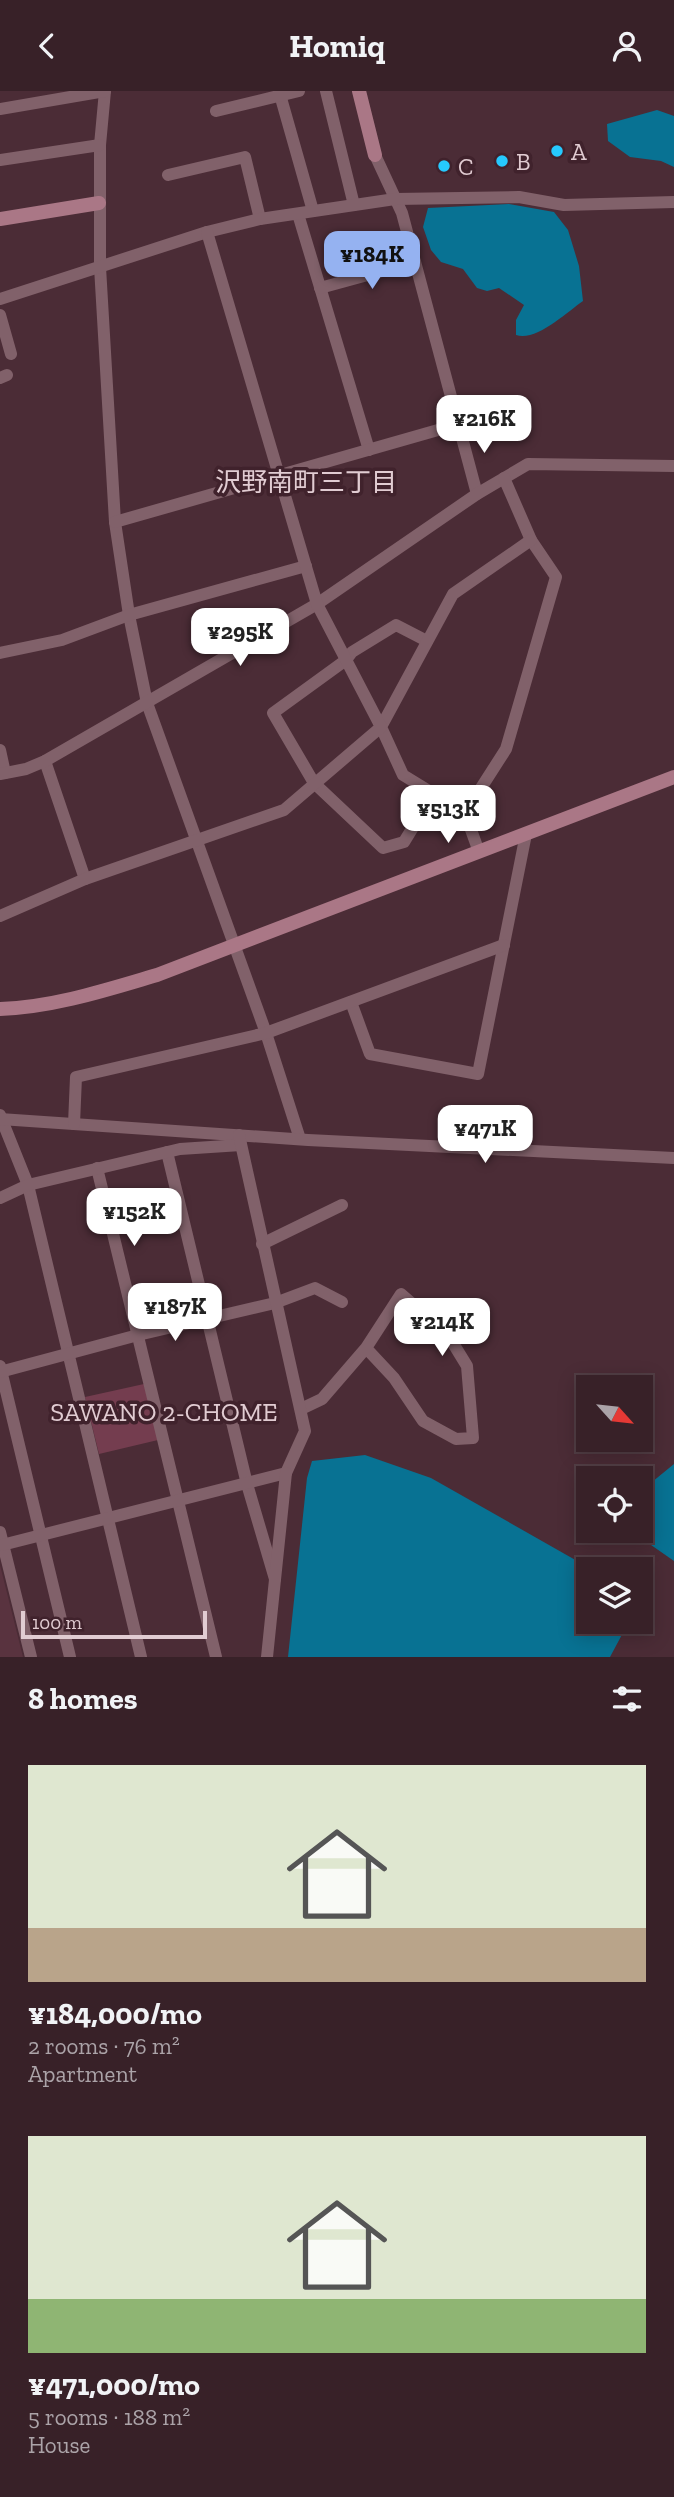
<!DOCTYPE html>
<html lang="en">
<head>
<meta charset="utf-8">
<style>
	:root { --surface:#382128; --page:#3f2930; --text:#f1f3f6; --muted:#aba3a8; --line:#523e45; --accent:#95b2f1 }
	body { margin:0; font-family:"Zilla Slab","Noto Sans JP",serif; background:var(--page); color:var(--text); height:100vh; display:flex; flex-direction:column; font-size:26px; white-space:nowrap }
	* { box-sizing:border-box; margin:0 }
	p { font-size:23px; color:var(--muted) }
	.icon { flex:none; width:38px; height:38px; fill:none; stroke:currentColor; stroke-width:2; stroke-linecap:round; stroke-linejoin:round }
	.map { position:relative; height:1566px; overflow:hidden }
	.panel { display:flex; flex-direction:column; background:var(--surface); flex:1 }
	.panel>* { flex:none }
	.needle { width:46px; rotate:117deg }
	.controls { position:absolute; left:576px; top:1284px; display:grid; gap:14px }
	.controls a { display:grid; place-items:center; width:77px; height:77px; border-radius:0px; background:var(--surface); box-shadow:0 4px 18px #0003,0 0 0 2px var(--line); font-size:35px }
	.scale { position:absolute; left:21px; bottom:18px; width:186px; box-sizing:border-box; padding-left:7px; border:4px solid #e1ccd2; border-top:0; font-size:19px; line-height:24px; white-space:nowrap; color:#e1ccd2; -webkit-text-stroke:5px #40222c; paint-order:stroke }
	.price { position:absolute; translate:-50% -60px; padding:0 16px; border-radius:14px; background:#fff; color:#222; font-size:23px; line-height:46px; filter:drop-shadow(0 2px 4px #0008) }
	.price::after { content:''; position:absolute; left:50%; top:42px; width:21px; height:16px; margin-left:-10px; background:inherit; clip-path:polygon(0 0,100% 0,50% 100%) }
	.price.current { background:var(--accent); color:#111 }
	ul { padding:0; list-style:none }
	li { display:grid; align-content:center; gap:14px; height:371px; padding:0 28px }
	li span { display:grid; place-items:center; height:217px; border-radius:0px; color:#555 }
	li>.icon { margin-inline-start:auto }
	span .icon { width:126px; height:126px; fill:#fffc; stroke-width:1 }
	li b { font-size:30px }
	h2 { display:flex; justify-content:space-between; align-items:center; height:84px; padding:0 28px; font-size:30px }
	header { display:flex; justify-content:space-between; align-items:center; height:91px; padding:0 28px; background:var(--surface); font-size:32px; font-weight:700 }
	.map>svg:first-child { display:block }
</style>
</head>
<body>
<header><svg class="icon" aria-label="back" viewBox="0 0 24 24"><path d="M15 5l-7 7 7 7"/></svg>Homiq<svg class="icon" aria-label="person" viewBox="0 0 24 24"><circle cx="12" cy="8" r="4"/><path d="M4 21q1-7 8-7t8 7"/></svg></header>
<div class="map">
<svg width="674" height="1566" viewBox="0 0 674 1566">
	<rect width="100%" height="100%" fill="#4b2c36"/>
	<!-- built -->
	<polygon fill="#59333f" points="0,1474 23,1566 0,1566"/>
	<!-- green -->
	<polygon fill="#743d4f" points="144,1293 158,1349 99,1363 85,1306"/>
	<!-- water -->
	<g fill="#087293">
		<polygon points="657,19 674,25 674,76 661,70 630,66 608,50 607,33"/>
		<path d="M509,113L554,121L568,139L579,175L583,210C567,221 536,251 516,244V229L524,214L499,197L487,200L477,197L463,178L441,171L431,159L423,136L428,117Z"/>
		<polygon points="365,1364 431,1387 593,1479 588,1479 588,1531 632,1531 625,1538 610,1566 288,1566 307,1387 312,1370"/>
		<polygon points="674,1373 674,1470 631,1440 640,1440 641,1400"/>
	</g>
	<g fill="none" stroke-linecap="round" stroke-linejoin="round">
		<!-- street -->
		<g stroke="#81616a" stroke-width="12">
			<polyline points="105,0 100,54 100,176 115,431 129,524 147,612 266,942 300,1048"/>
			<polyline points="279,0 313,120"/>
			<polyline points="326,0 354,114"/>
			<polyline points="0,18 105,0"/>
			<polyline points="216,20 299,0"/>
			<polyline points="375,64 402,122 477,403"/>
			<polyline points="0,69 100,54"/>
			<polyline points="168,84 245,66 260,128"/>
			<polyline points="298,123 369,359"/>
			<polyline points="320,197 415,171"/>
			<polyline points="0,208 207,141 260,128 395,108 519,106 564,114 674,111"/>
			<polyline points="0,224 11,263"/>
			<polyline points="0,287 7,284"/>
			<polyline points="115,431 459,333"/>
			<polyline points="427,550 396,534 352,561 346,569 273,622 314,692 383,757 404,751 434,702"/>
			<polyline points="0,562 62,549 129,524 306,475"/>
			<polyline points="0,659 5,682"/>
			<polyline points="45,670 85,788"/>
			<polyline points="0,683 26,678 45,670 317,513 477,403 528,373 674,375"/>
			<polyline points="465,722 506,658 556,486 531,449 504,387"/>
			<polyline points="479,761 465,722 403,684 381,636 453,503 531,449"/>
			<polyline points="0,825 85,788 284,719 381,636 317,513 207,141"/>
			<polyline points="351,911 370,963 478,983 526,743"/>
			<polyline points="0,1024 28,1094 141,1566"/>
			<polyline points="0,1028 308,1049 674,1067"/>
			<polyline points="74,1033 76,986 266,942 504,854"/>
			<polyline points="167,1061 247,1393 275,1488"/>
			<polyline points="97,1077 216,1566"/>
			<polyline points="0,1107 28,1094 180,1058 241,1054"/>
			<polyline points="262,1153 342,1114"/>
			<polyline points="0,1275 70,1566"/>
			<polyline points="0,1281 138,1244 275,1212 315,1197 342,1211"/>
			<polyline points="301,1318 322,1308 366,1257 401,1203 448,1244 467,1275 473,1347 456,1348 423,1330 394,1287 366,1257"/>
			<polyline points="0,1441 31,1566"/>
			<polyline points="2,1454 286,1382 305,1340 239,1044"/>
			<polyline points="267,1566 286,1382"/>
		</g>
		<!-- secondary -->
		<g stroke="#aa7786" stroke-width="14">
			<polyline points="359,0 375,64"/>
			<polyline points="0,128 99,112"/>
			<path d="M0,918C54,916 106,899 157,884L674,686"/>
		</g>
	</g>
	<!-- markers -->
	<g fill="#26c9fe" stroke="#40222c" stroke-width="2.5">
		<circle cx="557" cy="60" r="7"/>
		<circle cx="502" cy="70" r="7"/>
		<circle cx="444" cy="75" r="7"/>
	</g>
	<g text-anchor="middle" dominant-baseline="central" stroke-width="7" stroke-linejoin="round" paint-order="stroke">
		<!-- poi labels -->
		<g font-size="24" fill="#e1ccd2" stroke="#40222c" text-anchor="start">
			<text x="571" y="60">A</text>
			<text x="516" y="70">B</text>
			<text x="458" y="75">C</text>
		</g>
		<!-- neighbourhood labels -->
		<g font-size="26" fill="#e1ccd2" stroke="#40222c">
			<text x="306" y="391">沢野南町三丁目</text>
			<text x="164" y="1321">SAWANO 2-CHOME</text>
		</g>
	</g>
</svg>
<div class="controls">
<a><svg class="needle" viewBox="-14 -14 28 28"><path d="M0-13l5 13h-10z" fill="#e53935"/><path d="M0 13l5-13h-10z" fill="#aba3a8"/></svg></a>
<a><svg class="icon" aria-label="locate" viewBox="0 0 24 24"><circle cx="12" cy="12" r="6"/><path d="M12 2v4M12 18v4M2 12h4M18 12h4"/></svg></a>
<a><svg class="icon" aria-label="layers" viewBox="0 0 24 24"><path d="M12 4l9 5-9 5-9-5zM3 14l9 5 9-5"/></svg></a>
</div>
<div class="scale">100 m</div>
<b class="price current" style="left:372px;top:200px">¥184K</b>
<b class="price" style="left:484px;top:364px">¥216K</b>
<b class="price" style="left:240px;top:577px">¥295K</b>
<b class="price" style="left:448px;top:754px">¥513K</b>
<b class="price" style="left:485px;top:1074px">¥471K</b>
<b class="price" style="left:134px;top:1157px">¥152K</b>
<b class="price" style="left:175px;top:1252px">¥187K</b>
<b class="price" style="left:442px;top:1267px">¥214K</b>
</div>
<section class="panel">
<h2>8 homes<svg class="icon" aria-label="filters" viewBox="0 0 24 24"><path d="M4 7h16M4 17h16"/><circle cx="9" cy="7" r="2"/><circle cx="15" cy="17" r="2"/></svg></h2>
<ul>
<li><span style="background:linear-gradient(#dfe7d0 75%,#b9a48a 0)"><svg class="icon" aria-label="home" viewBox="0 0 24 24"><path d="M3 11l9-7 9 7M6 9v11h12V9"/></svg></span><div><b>¥184,000/mo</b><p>2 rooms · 76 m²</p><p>Apartment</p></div></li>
<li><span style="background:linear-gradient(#dfe7d0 75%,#8fb573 0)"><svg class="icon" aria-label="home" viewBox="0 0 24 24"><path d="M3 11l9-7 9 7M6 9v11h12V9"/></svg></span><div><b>¥471,000/mo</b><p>5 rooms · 188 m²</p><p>House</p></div></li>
</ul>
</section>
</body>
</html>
